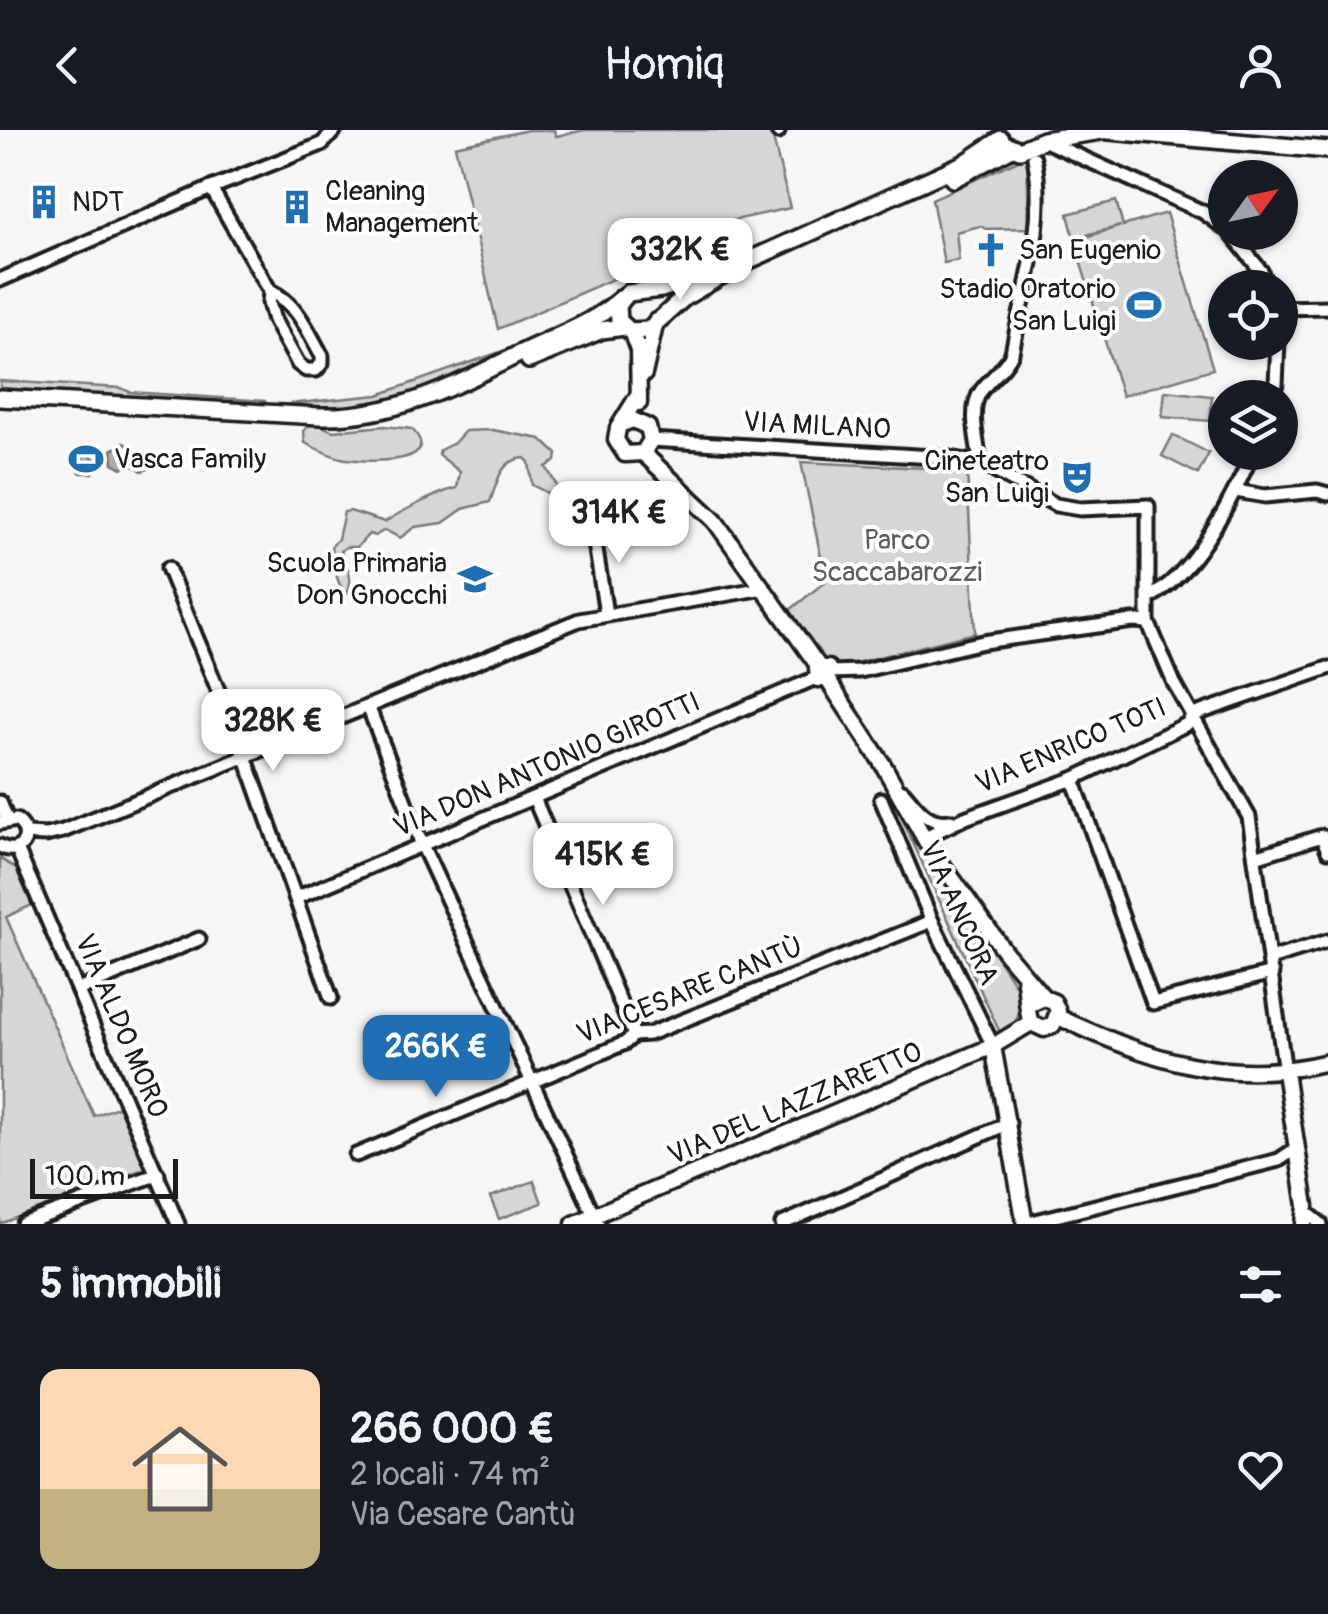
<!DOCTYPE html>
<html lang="it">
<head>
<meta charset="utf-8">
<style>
	:root { --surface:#171b24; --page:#20242c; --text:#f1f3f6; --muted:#9ea1a6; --line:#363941; --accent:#1f6fb2 }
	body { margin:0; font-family:Pangolin,sans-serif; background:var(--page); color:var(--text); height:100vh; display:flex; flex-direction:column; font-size:38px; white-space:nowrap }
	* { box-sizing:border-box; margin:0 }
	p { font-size:32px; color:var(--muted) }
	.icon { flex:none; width:55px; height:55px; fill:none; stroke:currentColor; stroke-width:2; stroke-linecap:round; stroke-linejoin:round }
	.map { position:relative; height:1094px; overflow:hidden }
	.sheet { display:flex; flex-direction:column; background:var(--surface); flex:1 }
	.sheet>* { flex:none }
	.needle { width:65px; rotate:57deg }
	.tools { position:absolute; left:1208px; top:30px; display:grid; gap:20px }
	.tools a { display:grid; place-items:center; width:90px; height:90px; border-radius:50%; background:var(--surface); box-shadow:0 2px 8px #0004; font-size:50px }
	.scale { position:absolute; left:30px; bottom:25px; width:148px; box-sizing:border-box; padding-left:10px; border:5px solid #1c1c1c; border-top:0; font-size:28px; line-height:35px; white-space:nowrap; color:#1c1c1c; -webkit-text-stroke:8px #fff; paint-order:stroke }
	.price { position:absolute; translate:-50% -85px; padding:0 22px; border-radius:20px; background:#fff; color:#222; font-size:32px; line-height:65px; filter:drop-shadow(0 2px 5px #0008) }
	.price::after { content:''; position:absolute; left:50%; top:60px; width:30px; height:22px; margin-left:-15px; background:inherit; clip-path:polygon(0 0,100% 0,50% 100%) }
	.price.current { background:var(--accent); color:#fff }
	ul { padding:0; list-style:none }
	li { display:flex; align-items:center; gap:30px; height:250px; padding:0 40px }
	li+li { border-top:2px solid var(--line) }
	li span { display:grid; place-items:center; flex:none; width:280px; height:200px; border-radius:20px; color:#555 }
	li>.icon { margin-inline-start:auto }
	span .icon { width:120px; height:120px; fill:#fffc; stroke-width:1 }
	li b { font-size:42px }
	h2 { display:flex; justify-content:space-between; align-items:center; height:120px; padding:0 40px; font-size:42px }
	header { display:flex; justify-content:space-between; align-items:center; height:130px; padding:0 40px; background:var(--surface); font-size:45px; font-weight:600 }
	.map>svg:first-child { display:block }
</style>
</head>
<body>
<header><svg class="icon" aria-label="back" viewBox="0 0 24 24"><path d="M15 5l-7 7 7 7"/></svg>Homiq<svg class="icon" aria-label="person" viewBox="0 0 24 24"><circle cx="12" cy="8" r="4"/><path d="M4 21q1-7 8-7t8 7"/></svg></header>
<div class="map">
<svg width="1328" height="1094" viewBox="0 0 1328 1094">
	<rect width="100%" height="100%" fill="#f6f6f6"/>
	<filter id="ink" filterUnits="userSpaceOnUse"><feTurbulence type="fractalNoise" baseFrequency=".01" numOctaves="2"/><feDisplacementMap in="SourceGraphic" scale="20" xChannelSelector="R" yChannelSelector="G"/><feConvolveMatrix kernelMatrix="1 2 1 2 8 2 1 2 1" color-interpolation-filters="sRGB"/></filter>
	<g filter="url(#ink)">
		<!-- green -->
		<g fill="#d6d6d6" stroke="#797979" stroke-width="2.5">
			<polygon points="528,0 554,0 556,6 585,0 771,0 790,78 698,98 700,111 498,199 455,16"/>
			<polygon points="1027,26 1029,98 986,99 980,96 956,102 959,130 944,133 932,69"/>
			<polygon points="1116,71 1123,96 1166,83 1213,239 1122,266 1074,111 1121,96 1074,108 1068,84"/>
			<polygon points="514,217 517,218 419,263 358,278 288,277 289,274 378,265"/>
			<polygon points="0,251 121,258 130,262 266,271 259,274 0,259"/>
			<polygon points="1165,261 1212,266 1210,291 1162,287"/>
			<path d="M311,291L333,301L384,296L412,299C448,337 357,332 341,328C332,326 313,317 305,313L304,301Z"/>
			<path d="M493,300L541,309L557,324L556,331L546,337L556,354L557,368L532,355L529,332L525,328C500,329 497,353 490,372L463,379L443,393L415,397L400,408L385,400L375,406L369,404L357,417H346L341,421C346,436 355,448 347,464C333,451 336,433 331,417L338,409L344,382L350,381L385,392C398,383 441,361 457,358L460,342L439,325L440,320L454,313L465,301Z"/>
			<polygon points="1173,305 1209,323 1198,344 1162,326"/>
			<polygon points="801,332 967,340 975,503 843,536 821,527 790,480 826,451"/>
			<path d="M906,689L1022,865C1021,882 1017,896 1001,905L903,691Z"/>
			<polygon points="0,728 16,739 32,775 6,787 94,986 120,976 146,1038 0,1094"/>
			<polygon points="534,1051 542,1073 499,1089 490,1067"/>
		</g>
		<!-- water -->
		<g fill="#acacac" stroke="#727272" stroke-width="2.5">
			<polygon points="123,313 132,317 137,328 149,329 148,339 142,341 132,335 122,338 113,333 112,320"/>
			<polygon points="79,318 98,331 93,343 81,343 73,336"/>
		</g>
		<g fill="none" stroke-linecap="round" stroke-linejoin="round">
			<!-- minor casing -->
			<g stroke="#1c1c1c" stroke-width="19">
				<g id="minor">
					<polyline points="777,0 778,2"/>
					<polyline points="1043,10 1203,82 1225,98"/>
					<path d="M211,58L270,161L269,173L274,190L298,234L306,240H316L322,233V226C308,201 297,173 270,161"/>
					<polyline points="1230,102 1261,141 1267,158"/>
					<polyline points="0,150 211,58 322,14 335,0"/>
					<polyline points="1280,178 1328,177"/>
					<polyline points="1272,268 1276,254 1278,212"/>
					<polyline points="651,310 950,328 980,333 1056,375 1080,379 1148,376 1148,492 1174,553 1249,687 1285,942"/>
					<path d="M980,333C978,313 968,278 981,261C991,247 1005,239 1012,223C1023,162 1048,90 1034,28"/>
					<polyline points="1236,361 1265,366 1317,361 1328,364"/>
					<polyline points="592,394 606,484"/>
					<polyline points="168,438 245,626 331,868"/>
					<path d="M1150,467C1195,444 1233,367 1253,322"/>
					<polyline points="830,542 860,541 983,512 1133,491 1148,492"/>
					<polyline points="368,576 422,715 598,1094"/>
					<polyline points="1073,649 1153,873 1272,843"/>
					<path d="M903,661C917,677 927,695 951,691"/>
					<polyline points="534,668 634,905"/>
					<polyline points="881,669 932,791 993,916"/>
					<polyline points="0,672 7,689"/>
					<path d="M0,693L16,690C36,704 21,728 0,716"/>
					<polyline points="27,704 46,705 63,701 579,490 764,458"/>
					<polyline points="923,708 965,688 1073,649 1187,594 1193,585 1328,538"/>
					<polyline points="17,719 178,1094"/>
					<polyline points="1255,727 1322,706 1328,721"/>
					<polyline points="296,768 816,548"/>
					<polyline points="1270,829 1328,811"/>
					<polyline points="78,860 199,809"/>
					<polyline points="356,1025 625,913 634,905 649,904 932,791"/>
					<polyline points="1306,1082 1321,1094"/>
					<polyline points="23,1094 158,1044"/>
					<polyline points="782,1094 1009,993"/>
					<polyline points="1024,1094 1279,1030 1297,1018"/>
				</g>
			</g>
			<!-- tertiary casing -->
			<g stroke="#1c1c1c" stroke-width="21">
				<g id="tertiary">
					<polyline points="631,201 638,220 639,273"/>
					<polyline points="644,244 656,191"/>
					<polyline points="622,294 633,290 648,297 651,310 643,323 625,324 616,310 618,298 639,264"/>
					<polyline points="643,323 715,391 819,537"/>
					<polyline points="827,549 818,549 817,538 828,538 827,549 882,633 927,713 1005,822 1044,868"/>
					<path d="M1025,852C1027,864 1027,885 1031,893L1044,899L1053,895L1058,881L1054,872L1044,868L1031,874"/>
					<path d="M1058,887C1150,929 1226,957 1328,932"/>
					<polyline points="993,916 1025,1094"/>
					<polyline points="1285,942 1306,1076 1304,1094"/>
					<polyline points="574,1094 993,916 1031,893"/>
				</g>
			</g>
			<!-- secondary casing -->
			<g stroke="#1c1c1c" stroke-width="22">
				<g id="secondary">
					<polyline points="1098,0 1328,20"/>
					<polyline points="1005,14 1020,20 1043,10 1102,1"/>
					<polyline points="953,49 1012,18"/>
					<polyline points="743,133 685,167 648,200 630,201 619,191 618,175 628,163 661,159 743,133 965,33 1001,9"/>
					<polyline points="529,230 602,200 624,197"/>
					<path d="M0,268L319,286C395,288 457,255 523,222C560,204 592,195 624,166"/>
				</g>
			</g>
			<!-- minor -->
			<use href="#minor" stroke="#fff" stroke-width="11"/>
			<!-- tertiary -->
			<use href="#tertiary" stroke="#fff" stroke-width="14"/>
			<!-- secondary -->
			<use href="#secondary" stroke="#fff" stroke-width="15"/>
		</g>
	</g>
	<!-- icons -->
	<defs>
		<g id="building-bare" transform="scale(2.7)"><path d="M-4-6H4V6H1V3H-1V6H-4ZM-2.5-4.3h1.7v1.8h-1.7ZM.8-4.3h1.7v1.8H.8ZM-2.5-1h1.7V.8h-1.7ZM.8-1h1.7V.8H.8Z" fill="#1f6fb2" stroke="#fff" stroke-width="2.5" paint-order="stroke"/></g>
		<g id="church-bare" transform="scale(2.7)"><path d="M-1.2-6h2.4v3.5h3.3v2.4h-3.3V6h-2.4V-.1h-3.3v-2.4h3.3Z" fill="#1f6fb2" stroke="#fff" stroke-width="2.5" paint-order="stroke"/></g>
		<g id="stadium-bare" transform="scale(2.7)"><path d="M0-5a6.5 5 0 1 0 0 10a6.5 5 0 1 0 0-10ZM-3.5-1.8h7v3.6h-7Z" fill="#1f6fb2" stroke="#fff" stroke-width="2.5" paint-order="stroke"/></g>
		<g id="theatre-bare" transform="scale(2.7)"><path d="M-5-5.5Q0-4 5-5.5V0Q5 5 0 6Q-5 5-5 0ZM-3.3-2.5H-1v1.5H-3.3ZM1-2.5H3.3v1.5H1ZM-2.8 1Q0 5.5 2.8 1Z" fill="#1f6fb2" stroke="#fff" stroke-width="2.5" paint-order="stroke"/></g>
		<g id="school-bare" transform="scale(2.7)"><path d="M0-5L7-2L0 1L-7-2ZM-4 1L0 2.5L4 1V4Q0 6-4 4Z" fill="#1f6fb2" stroke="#fff" stroke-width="2.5" paint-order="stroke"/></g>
	</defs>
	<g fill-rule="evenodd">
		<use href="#building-bare" x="44" y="72"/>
		<use href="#building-bare" x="297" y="77"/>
		<use href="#church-bare" x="991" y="120"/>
		<use href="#stadium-bare" x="1144" y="175"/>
		<use href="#stadium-bare" x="86" y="329"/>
		<use href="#theatre-bare" x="1077" y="347"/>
		<use href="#school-bare" x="475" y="449"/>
	</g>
	<g text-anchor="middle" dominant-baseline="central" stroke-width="8" stroke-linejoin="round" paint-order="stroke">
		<!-- poi labels -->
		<g font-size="28" fill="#1c1c1c" stroke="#fff" text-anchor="start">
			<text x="325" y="61">Cleaning<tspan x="325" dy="32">Management</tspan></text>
			<text x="72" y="72">NDT</text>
			<text x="1019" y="120">San Eugenio</text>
			<text x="1116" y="159" text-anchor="end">Stadio Oratorio<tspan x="1116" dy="32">San Luigi</tspan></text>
			<text x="114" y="329">Vasca Family</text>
			<text x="1049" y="331" text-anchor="end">Cineteatro<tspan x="1049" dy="32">San Luigi</tspan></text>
			<text x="447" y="433" text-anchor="end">Scuola Primaria<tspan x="447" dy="32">Don Gnocchi</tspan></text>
		</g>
		<!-- street labels -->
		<g font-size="28" fill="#1c1c1c" stroke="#fff">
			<text transform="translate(817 296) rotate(3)">VIA MILANO</text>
			<text transform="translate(1071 616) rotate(-23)">VIA ENRICO TOTI</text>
			<text transform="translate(547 635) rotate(-23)">VIA DON ANTONIO GIROTTI</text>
			<text transform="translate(959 783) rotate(66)">VIA ANCORA</text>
			<text transform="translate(690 861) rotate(-22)">VIA CESARE CANTÙ</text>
			<text transform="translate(121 896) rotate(67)">VIA ALDO MORO</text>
			<text transform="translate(795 974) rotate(-23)">VIA DEL LAZZARETTO</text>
		</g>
		<!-- park labels -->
		<g font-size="28" fill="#5d5d5d" stroke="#fff">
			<text x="897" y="410">Parco<tspan x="897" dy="32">Scaccabarozzi</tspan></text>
		</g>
	</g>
</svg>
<div class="tools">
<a><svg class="needle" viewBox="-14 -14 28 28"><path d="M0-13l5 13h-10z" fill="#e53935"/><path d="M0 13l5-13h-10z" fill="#9ea1a6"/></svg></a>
<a><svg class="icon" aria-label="locate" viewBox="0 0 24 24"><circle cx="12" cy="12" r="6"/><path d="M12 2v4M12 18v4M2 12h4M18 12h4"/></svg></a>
<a><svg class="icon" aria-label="layers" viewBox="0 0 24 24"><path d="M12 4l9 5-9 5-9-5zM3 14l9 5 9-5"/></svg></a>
</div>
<div class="scale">100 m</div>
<b class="price" style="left:680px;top:173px">332K €</b>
<b class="price" style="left:619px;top:436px">314K €</b>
<b class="price" style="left:273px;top:644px">328K €</b>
<b class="price" style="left:603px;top:778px">415K €</b>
<b class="price current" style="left:436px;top:970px">266K €</b>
</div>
<section class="sheet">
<h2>5 immobili<svg class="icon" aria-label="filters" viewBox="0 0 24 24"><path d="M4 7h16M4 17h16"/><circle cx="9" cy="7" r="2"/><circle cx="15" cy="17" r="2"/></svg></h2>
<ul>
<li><span style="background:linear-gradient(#ffd9b3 60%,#c2b280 0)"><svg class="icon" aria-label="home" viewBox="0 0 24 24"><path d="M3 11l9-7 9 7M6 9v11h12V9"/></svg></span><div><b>266 000 €</b><p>2 locali · 74 m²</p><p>Via Cesare Cantù</p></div><svg class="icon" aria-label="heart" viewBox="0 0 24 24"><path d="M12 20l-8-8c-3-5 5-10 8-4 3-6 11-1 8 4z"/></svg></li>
</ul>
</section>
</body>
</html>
